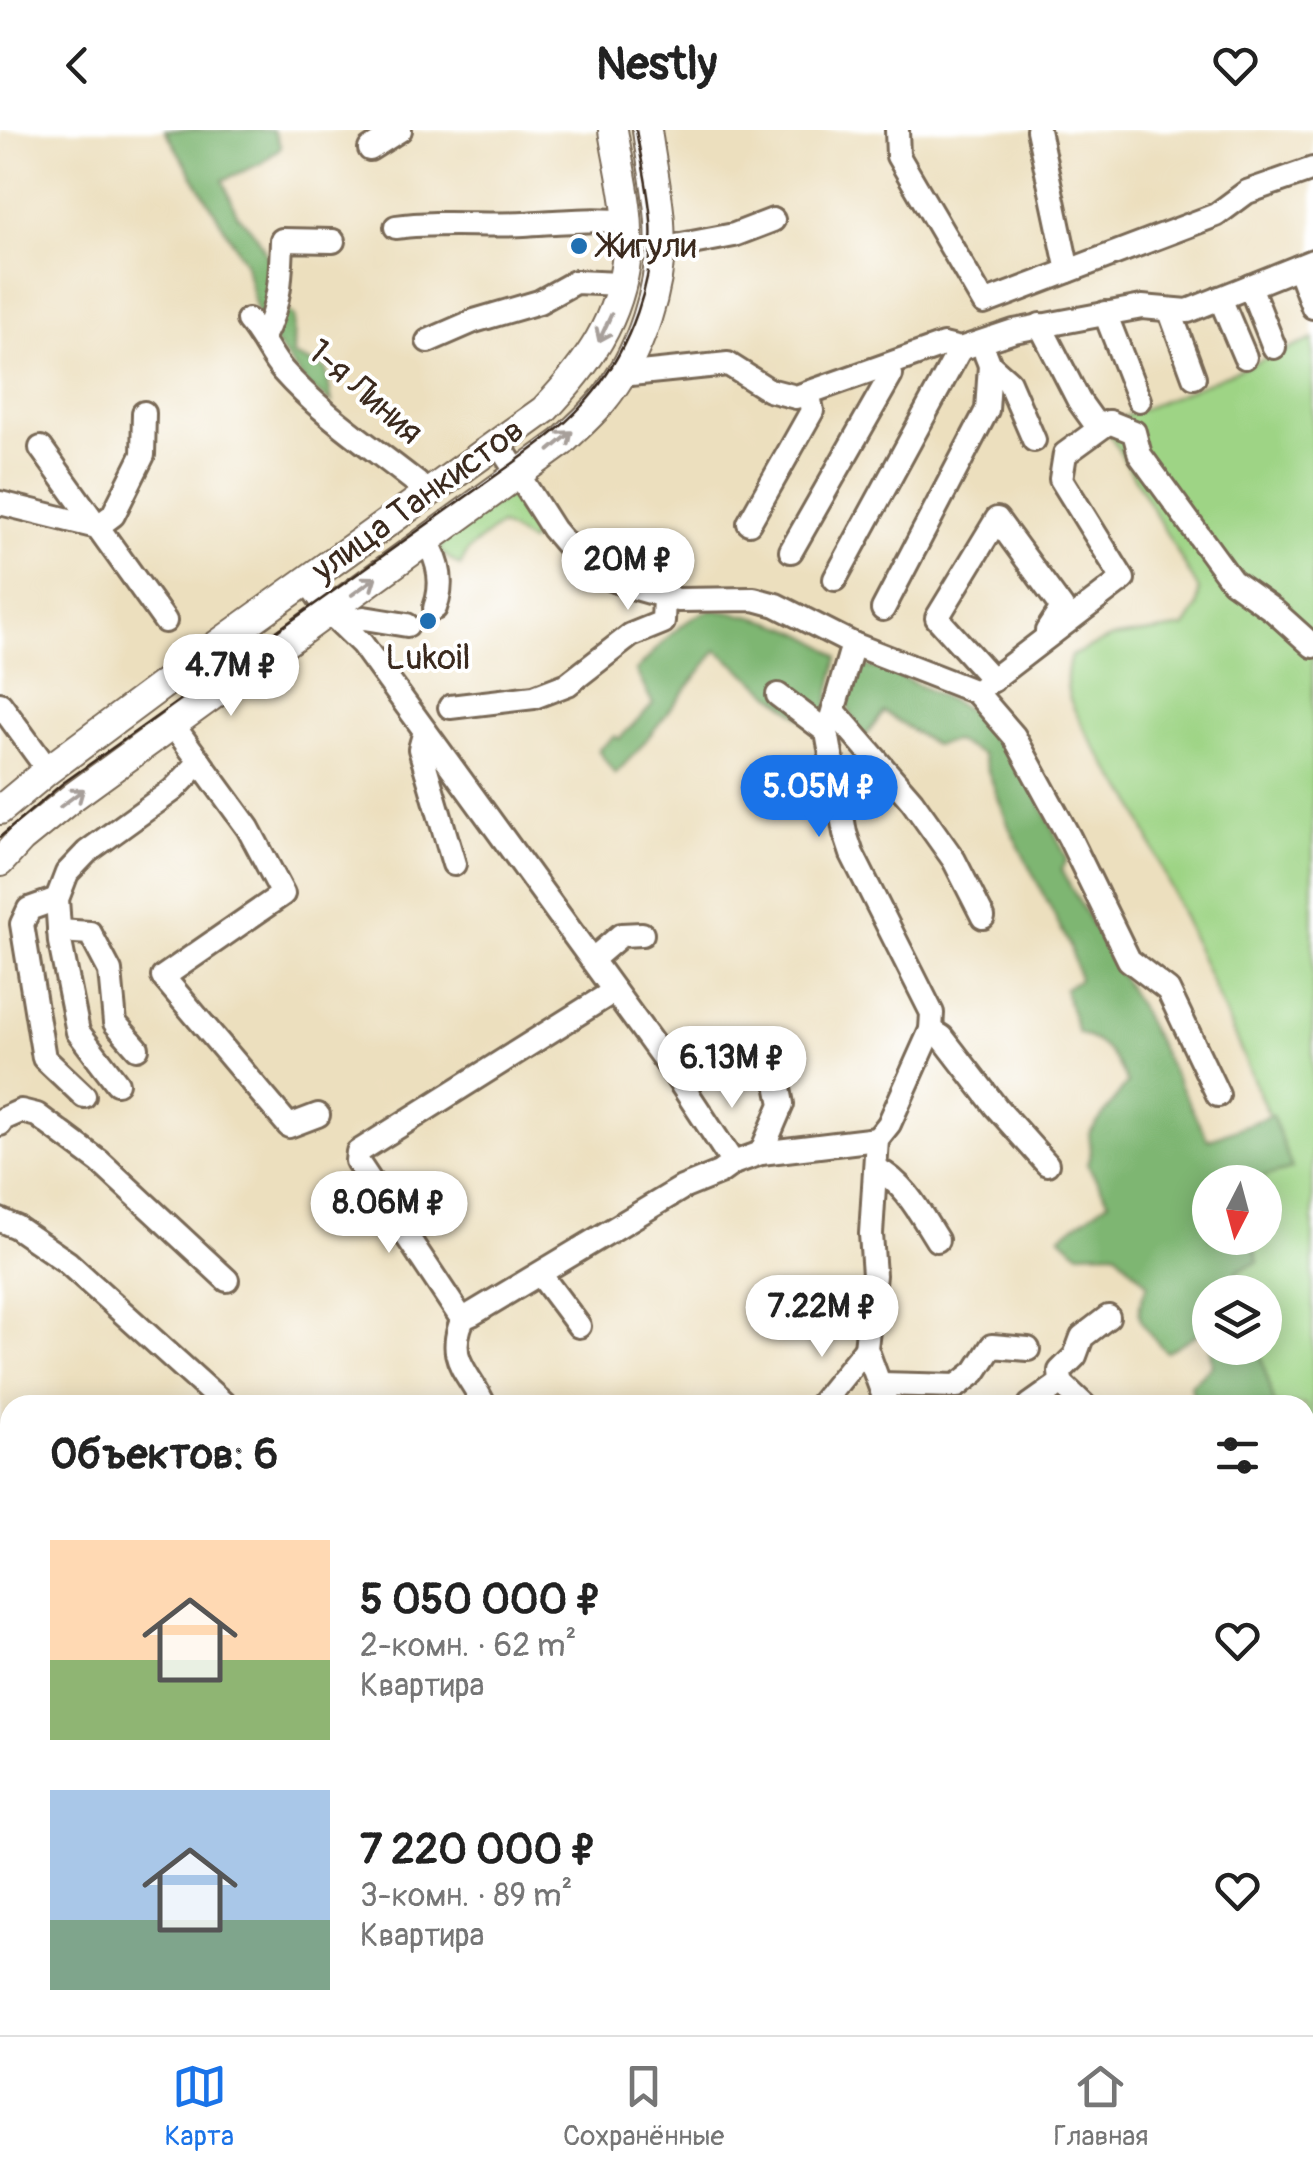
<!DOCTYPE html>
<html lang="ru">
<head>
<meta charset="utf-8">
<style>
	:root { --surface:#fff; --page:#f6f6f6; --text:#222; --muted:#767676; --line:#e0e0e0; --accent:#1a73e8 }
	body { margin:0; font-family:Pangolin,sans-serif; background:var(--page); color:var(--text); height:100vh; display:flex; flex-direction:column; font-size:38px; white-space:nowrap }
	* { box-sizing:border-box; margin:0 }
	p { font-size:32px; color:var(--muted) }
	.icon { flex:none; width:55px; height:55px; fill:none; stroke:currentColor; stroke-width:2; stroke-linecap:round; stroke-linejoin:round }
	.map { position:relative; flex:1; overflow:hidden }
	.panel { position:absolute; left:0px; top:1265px; width:1315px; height:640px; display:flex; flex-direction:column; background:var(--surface); border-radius:30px 30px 0 0; box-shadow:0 5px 25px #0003 }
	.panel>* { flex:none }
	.needle { width:65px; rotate:186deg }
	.tools { position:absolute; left:1192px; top:1035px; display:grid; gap:20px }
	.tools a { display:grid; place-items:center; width:90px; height:90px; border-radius:50%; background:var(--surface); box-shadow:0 5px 25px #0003; font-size:50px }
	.price { position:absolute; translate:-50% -85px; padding:0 22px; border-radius:35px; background:#fff; color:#222; font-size:32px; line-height:65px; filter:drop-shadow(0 2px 5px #0008) }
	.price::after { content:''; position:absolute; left:50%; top:60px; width:30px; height:22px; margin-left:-15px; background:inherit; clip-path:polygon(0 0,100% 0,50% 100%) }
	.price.selected { background:var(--accent); color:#fff }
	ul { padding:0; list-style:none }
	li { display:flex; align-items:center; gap:30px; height:250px; padding:0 50px }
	li span { display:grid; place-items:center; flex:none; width:280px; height:200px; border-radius:0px; color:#555 }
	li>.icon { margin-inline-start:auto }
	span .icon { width:120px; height:120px; fill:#fffc; stroke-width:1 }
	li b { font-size:42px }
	h2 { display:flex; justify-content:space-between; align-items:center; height:120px; padding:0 50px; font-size:42px }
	header { display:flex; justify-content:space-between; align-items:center; height:130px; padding:0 50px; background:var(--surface); font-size:45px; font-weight:700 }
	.tab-bar { display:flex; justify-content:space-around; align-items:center; height:140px; border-top:2px solid var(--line); background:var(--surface); font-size:28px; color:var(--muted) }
	.tab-bar a { display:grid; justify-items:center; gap:5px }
	.tab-bar .selected { color:var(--accent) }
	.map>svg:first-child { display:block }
</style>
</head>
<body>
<header><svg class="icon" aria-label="back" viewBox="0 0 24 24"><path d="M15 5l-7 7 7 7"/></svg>Nestly<svg class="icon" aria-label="heart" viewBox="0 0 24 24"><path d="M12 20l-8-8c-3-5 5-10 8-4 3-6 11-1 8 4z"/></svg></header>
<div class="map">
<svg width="1313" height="1905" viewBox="0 0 1313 1905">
	<rect width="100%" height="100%" fill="#fff"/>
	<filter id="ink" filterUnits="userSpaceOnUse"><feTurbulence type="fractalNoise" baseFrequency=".01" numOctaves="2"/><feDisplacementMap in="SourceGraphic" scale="20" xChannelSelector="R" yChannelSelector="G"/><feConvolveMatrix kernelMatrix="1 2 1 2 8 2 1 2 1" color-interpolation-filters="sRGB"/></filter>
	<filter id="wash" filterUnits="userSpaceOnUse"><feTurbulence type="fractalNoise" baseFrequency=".0048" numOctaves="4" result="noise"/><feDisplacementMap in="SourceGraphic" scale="40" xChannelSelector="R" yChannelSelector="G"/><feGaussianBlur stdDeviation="2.25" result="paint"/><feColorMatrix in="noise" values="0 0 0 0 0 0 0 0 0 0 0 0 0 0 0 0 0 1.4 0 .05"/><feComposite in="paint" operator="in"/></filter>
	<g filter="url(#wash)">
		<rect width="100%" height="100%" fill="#ecdfbe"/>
		<!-- green -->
		<g fill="#9ed485" stroke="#6c7f52" stroke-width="2.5">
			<path d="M1313,209V1408L1305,1380V1275H1275L1258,1218H1265V1162H1242L1236,1141L1257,1132L1252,1108H1265V1052H1243L1292,1039L1132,669C1115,650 1076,590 1069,566C1065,553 1067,539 1071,526L1110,508L1185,497L1197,478L1199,460L1104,295Z"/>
			<polygon points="506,366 513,367 540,399 530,412 500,395 469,419 460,436 439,421 444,411"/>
		</g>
		<!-- forest -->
		<g fill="#7eb672" stroke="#5c7048" stroke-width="2.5">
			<polygon points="165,0 273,0 281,17 262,33 223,50 237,84 257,106 276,144 281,175 294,187 293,226 326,239 332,273 308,256 259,192 245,132"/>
			<path d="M713,480C754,485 806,498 838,527L821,604L717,520L639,619L615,644L598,620L615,606L619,609L653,574L636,541C658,519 681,487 713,480Z"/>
			<path d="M858,535L884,539L939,565L987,589L1012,612L1067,729L1061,740L1140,879L1208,1010L1272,985L1292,1039L1243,1052H1210V1108H1252L1258,1132L1236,1141L1242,1162H1210V1216L1207,1199L1166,1222C1142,1194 1130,1189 1148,1154L1115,1121L1078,1122L1060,1106L1109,1071L1087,1034L1091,1021L1089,1004L1127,953C1117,929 1104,911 1078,903L1064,859L1079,849L1071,818L1009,697L982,625L955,611L934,615L884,582L864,608C844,576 842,569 858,535Z"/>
			<polygon points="1210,1218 1258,1218 1275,1275 1197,1275 1190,1255 1212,1236"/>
			<polygon points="1305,1380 1313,1408 1313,1690 1307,1690"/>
			<polygon points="1313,1752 1313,1905 1282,1905 1279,1902 1272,1905 1203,1905 1211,1895 1305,1895 1305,1767"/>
		</g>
		<!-- water -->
		<polygon fill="#44aec3" stroke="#406c70" stroke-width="2.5" points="1313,1767 1313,1874 1305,1866 1305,1780"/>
	</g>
	<g filter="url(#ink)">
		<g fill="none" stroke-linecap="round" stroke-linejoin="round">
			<!-- minor casing -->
			<g stroke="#796956" stroke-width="28">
				<g id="minor">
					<polyline points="897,0 898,26 984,173 1216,85 1247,62 1313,39"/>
					<polyline points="1038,0 1068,141"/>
					<polyline points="370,19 400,0"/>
					<path d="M396,97C439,91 481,96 524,94C559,92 592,88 627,92"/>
					<polyline points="660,119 734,105 773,90"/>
					<polyline points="1298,137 1313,177"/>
					<polyline points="1250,156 1274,217"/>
					<polyline points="1220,168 1245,227"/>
					<polyline points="1172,180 1172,187 1194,247"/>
					<polyline points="1105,183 1139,270"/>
					<path d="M248,190C262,206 270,226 283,241C321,284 372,317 417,353L427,365"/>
					<polyline points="1040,195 1079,271 1097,296 1109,292 1134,302 1140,325 1232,451 1273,480 1313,516"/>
					<path d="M263,207C280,176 281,145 282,110L333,111"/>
					<polyline points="428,211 474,191 539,172 575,152 620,154"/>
					<polyline points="986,225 990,235 1009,252 1034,310"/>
					<polyline points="621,245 728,234 769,260 796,267 943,215 960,219 1014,201 1142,177 1188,181 1313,131"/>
					<polyline points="498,313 553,399 587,439 632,457 678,470 754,469 776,475 853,514 976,562 1123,449 1061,349 1065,324 1109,292"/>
					<polyline points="41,318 165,491"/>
					<polyline points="0,373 97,397 113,385 143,325 144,283"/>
					<polyline points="749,393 812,281 809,265"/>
					<path d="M426,410C440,432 444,454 435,478"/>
					<polyline points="791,421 891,245 887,236"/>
					<polyline points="835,449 960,219"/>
					<polyline points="308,452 329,482 362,514 674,943 733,1033 761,1023 877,1009"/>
					<polyline points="883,479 987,280 990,235"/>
					<polyline points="341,493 364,488 407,495"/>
					<polyline points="853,514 827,602 845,703 852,724 932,883 931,900 889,994 877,1009 871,1104 874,1145 866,1218 887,1275"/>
					<polyline points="993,550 937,488 997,389 1062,478 1047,501"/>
					<polyline points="976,562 1014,606 1069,707 1129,830 1168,860 1218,965"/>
					<polyline points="778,565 827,602"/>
					<polyline points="0,574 48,640"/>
					<polyline points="450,577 534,567 568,554 631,505 663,492 664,466"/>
					<polyline points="834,581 912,671 954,730 983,787"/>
					<polyline points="173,595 248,698 283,764 163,847 289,996 318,985"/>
					<polyline points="425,601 420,619 454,734"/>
					<polyline points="57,769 29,779 22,794 44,928 84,966"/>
					<polyline points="59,801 90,803 110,841 115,893 137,918"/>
					<polyline points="593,829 621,805 642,804"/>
					<polyline points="614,861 358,1022 357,1031 458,1183 463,1188 472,1184 682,1058 719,1043 733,1033"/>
					<polyline points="931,900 942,907 996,977 1047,1034"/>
					<polyline points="117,953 78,902 60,812 57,769 67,743 87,722 173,660 200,632"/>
					<polyline points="0,994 3,989 21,981 37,985 100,1032 227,1150"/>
					<polyline points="761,1023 782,974 779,959 780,934"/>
					<path d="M877,1039C905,1053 921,1085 937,1110"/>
					<polyline points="0,1090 16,1097 67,1132 225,1275"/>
					<polyline points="540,1144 579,1196"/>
					<path d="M463,1188C445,1231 468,1239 484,1275"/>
					<polyline points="1061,1253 1084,1275"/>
					<polyline points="881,1254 957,1256 975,1242 992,1216 1028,1219"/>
					<polyline points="820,1275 866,1218"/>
					<polyline points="1030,1275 1061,1253 1060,1241 1075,1226 1082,1207 1108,1187"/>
					<polyline points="0,1594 10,1604"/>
					<polyline points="0,1745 10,1755"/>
					<polyline points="151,1895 161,1905"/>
					<polyline points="551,1895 562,1905"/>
					<polyline points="771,1895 782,1905"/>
					<polyline points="881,1895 892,1905"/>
					<polyline points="0,1897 8,1905"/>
					<polyline points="706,1905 715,1895"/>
					<polyline points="1030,1905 1039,1895"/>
				</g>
			</g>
			<!-- major casing -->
			<g stroke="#796956" stroke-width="32">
				<g id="major">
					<path d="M0,680L48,640L192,533L544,280C588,234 620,190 627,124C632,84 619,39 613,0"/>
					<path d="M0,732L21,709L74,666L562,312C575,299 589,287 601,273C641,225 664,155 660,92C658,62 651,31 647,0"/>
				</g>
			</g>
			<!-- minor -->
			<use href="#minor" stroke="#fff" stroke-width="22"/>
			<!-- major -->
			<use href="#major" stroke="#fff" stroke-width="28"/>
			<!-- tram -->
			<path stroke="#3b2a1e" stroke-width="2.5" d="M0,707L63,653L512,334C541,313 570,292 593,263C630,217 655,151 651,91C649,61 641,30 636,0"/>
		</g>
		<!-- one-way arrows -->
		<defs><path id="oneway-shaft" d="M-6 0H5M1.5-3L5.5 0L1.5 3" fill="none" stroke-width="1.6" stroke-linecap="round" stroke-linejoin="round" transform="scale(2.5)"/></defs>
		<g stroke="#a79f9a">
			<use href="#oneway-shaft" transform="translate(605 198) rotate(115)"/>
			<use href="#oneway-shaft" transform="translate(561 311) rotate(-40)"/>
			<use href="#oneway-shaft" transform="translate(364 456) rotate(-36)"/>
			<use href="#oneway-shaft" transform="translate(72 668) rotate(-37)"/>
		</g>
	</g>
	<!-- markers -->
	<g fill="#1f6fb2" stroke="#fff" stroke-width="4">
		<circle cx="579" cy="116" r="10"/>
		<circle cx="428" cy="491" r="10"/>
	</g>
	<g text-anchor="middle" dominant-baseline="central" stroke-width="8" stroke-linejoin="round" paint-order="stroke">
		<!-- poi labels -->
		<g font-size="35" fill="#3b2a1e" stroke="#fff" text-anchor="start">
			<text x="599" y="116">Жигули</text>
			<text x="428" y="528" text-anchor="middle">Lukoil</text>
		</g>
		<!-- street labels -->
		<g font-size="35" fill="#3b2a1e" stroke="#fff">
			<text transform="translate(365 262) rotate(41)">1-я Линия</text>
			<text transform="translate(418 370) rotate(-36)">улица Танкистов</text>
		</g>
	</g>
</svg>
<div class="tools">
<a><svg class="needle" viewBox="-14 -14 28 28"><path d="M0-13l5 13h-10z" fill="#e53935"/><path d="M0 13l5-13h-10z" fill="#767676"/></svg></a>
<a><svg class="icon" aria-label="layers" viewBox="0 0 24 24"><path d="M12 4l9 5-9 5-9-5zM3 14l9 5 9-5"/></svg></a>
</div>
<b class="price" style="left:628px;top:483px">20M ₽</b>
<b class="price" style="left:231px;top:589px">4.7M ₽</b>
<b class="price selected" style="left:819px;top:710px">5.05M ₽</b>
<b class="price" style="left:732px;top:981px">6.13M ₽</b>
<b class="price" style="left:389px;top:1126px">8.06M ₽</b>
<b class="price" style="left:822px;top:1230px">7.22M ₽</b>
<section class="panel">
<h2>Объектов: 6<svg class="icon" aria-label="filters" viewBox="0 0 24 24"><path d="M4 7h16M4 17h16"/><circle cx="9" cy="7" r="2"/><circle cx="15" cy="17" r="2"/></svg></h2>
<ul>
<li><span style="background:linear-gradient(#ffd9b3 60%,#8fb573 0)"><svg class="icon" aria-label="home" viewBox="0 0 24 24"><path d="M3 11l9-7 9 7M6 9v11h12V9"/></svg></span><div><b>5 050 000 ₽</b><p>2-комн. · 62 m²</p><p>Квартира</p></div><svg class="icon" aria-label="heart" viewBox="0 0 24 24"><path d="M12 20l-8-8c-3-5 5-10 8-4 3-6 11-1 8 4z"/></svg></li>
<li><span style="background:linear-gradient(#a9c7e8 65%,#7fa58c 0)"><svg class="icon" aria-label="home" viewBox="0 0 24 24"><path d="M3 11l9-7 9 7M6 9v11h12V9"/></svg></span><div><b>7 220 000 ₽</b><p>3-комн. · 89 m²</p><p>Квартира</p></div><svg class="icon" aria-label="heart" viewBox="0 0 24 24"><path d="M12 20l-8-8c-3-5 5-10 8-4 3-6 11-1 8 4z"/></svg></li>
</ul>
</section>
</div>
<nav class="tab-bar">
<a class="selected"><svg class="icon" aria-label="map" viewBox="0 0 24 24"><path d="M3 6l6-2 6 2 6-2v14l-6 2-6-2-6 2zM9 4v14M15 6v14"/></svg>Карта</a>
<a><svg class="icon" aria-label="saved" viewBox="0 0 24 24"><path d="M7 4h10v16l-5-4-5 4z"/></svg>Сохранённые</a>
<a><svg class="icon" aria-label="home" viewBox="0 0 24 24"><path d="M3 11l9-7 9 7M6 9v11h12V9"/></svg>Главная</a>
</nav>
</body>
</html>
